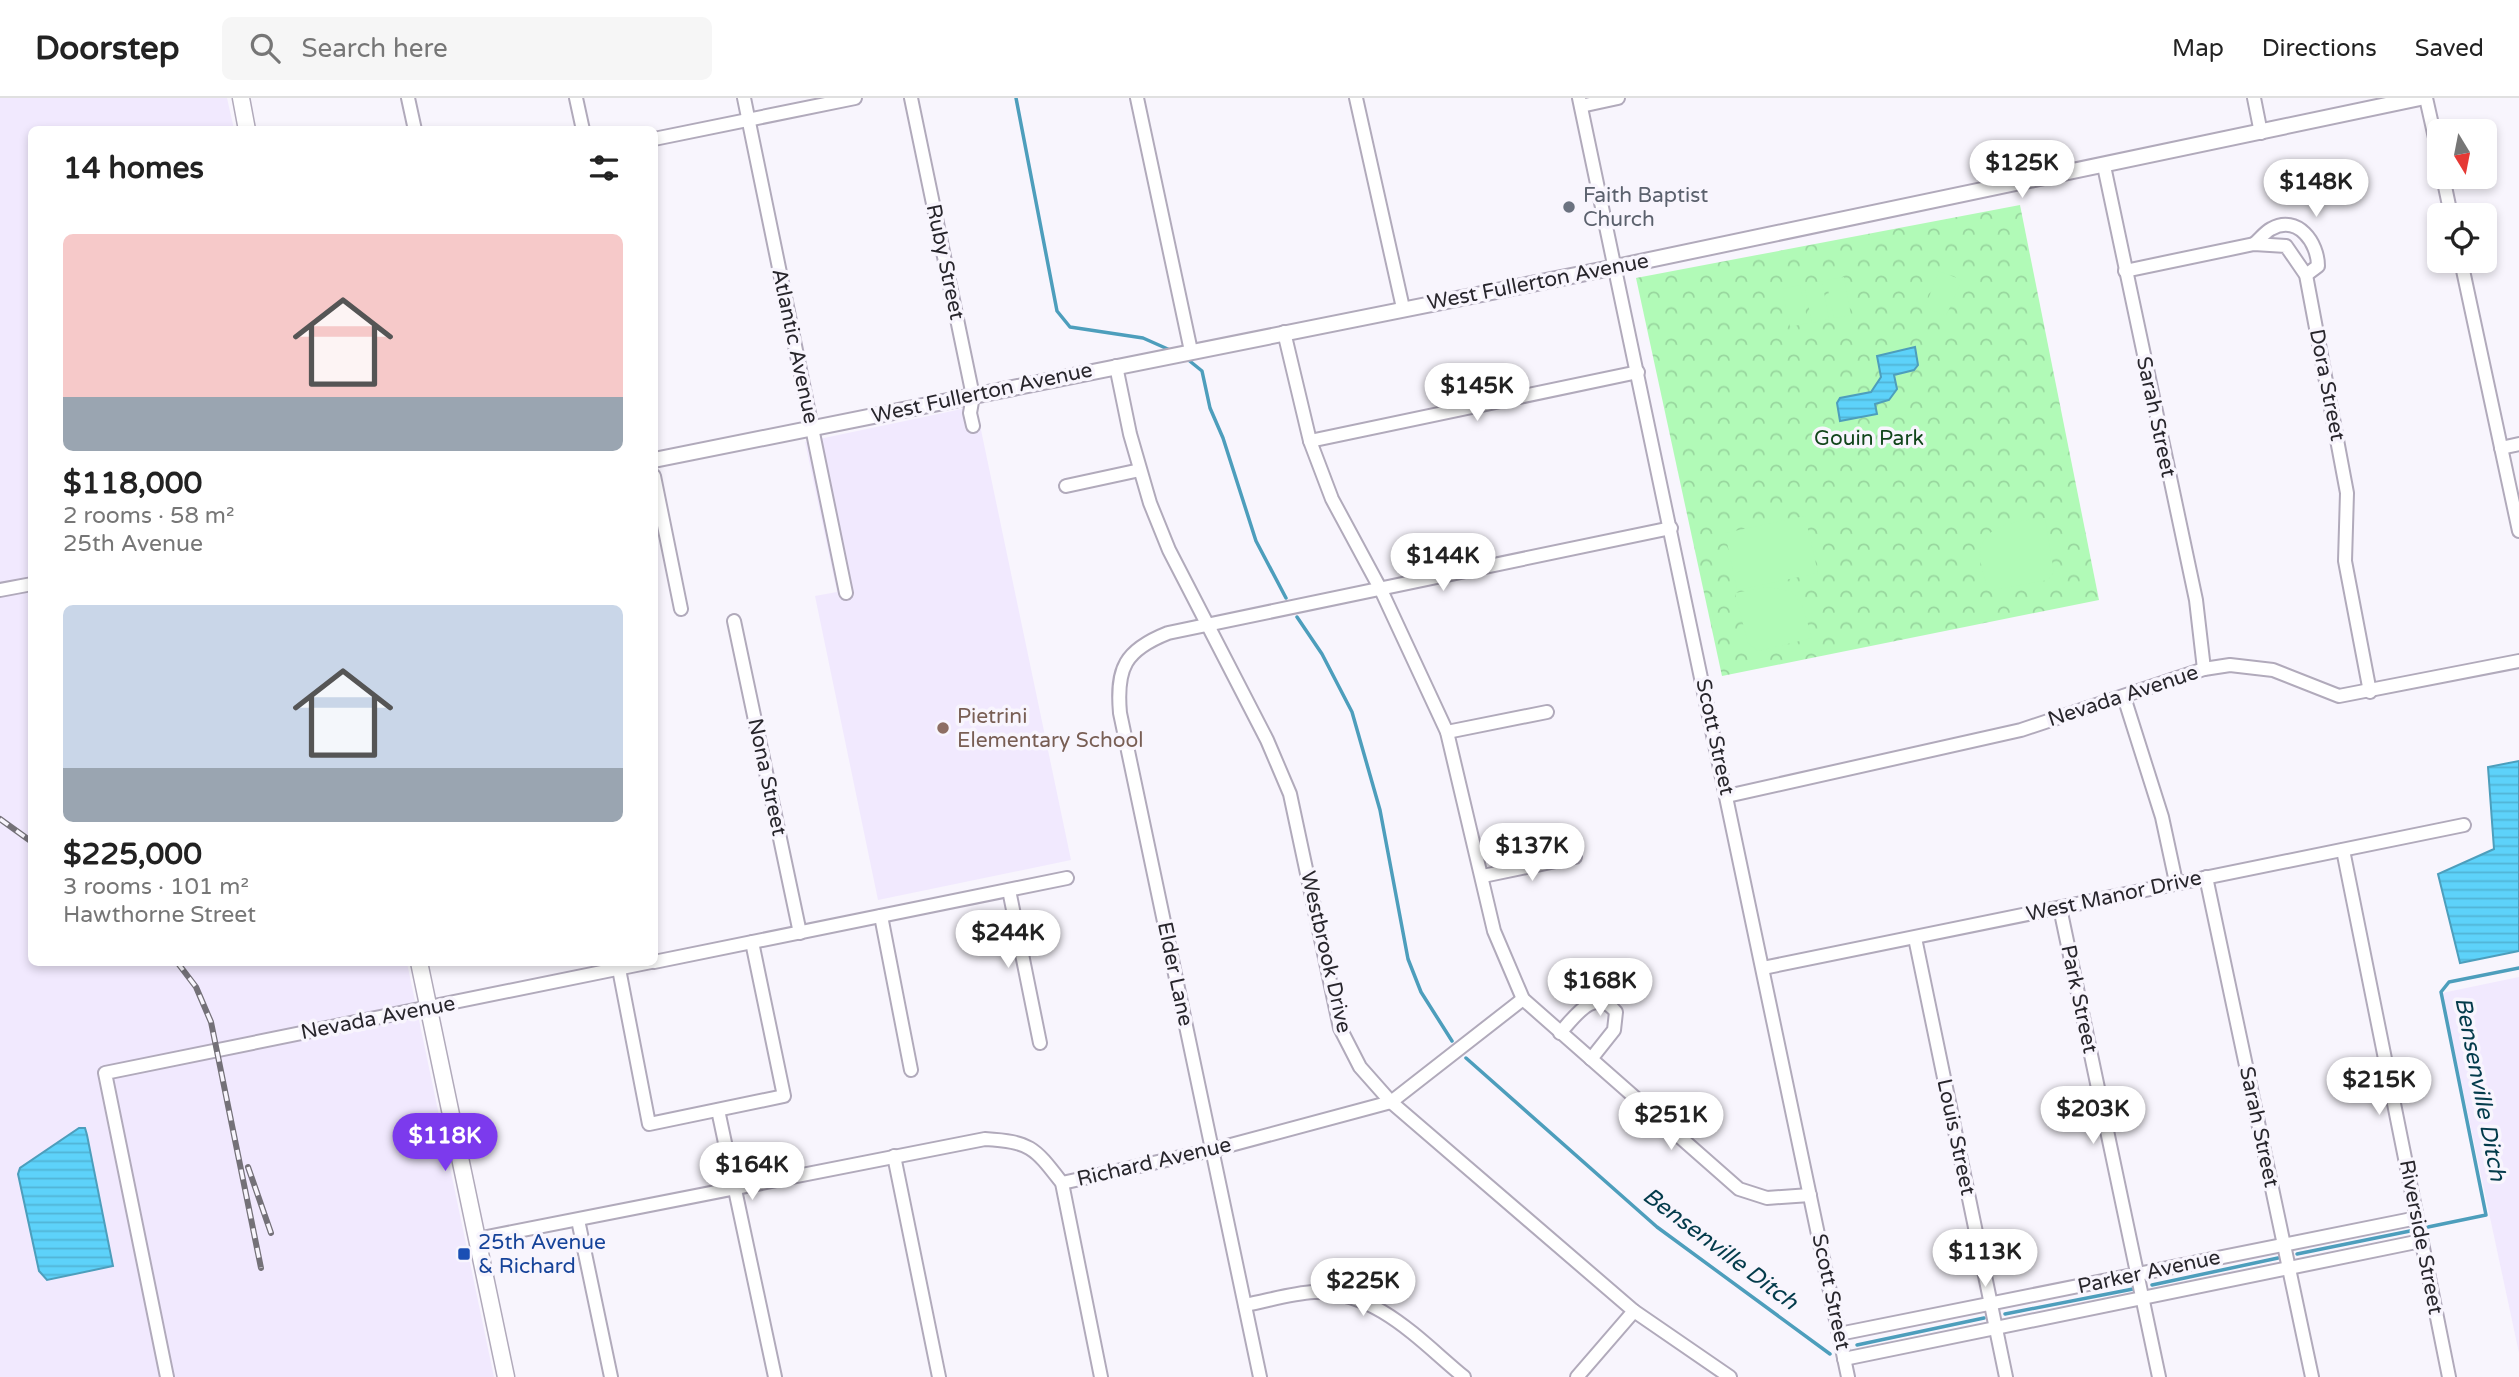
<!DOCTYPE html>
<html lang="en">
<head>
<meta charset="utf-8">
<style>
	:root { --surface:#fff; --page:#f6f6f6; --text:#222; --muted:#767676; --line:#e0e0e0; --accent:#7c3aed }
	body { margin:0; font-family:"Varela Round",sans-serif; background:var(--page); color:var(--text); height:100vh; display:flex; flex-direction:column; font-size:26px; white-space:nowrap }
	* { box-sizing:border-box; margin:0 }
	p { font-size:23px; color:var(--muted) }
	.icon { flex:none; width:38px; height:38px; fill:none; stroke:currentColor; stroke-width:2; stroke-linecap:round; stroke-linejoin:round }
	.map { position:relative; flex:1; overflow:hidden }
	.sheet { position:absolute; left:28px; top:28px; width:630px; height:840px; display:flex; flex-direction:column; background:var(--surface); border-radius:10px; box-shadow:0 4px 10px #0003 }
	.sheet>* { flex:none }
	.needle { width:46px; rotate:170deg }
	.controls { position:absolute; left:2427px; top:21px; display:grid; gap:14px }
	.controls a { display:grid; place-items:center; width:70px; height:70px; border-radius:10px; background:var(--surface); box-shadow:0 4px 10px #0003; font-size:35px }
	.price { position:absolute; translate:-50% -60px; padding:0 16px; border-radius:24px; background:#fff; color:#222; font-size:23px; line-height:46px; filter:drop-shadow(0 2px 4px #0008) }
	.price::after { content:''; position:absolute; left:50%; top:42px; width:21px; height:16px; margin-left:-10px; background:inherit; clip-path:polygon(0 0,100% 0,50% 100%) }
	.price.selected { background:var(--accent); color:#fff }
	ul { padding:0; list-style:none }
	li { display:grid; align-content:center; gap:14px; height:371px; padding:0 35px }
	li span { display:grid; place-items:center; height:217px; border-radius:10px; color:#555 }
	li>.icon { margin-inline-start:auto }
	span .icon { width:126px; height:126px; fill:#fffc; stroke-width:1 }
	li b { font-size:30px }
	h2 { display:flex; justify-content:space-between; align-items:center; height:84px; padding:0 35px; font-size:30px }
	header { display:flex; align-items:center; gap:42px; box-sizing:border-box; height:98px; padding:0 35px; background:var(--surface); border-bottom:2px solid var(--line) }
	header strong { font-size:33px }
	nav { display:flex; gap:38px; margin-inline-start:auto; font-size:24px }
	.search { width:490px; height:63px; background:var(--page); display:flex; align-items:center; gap:18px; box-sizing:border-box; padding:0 24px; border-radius:10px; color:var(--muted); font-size:26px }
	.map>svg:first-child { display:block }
</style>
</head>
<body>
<header>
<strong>Doorstep</strong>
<div class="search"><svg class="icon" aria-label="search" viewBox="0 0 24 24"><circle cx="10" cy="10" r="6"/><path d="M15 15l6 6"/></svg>Search here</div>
<nav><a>Map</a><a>Directions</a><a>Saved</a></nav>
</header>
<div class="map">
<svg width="2519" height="1279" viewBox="0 0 2519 1279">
	<defs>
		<pattern id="park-crowns" width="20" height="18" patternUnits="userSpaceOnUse" patternTransform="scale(1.75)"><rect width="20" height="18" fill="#b1fab7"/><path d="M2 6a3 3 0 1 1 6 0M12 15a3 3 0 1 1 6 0" fill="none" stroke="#98d69e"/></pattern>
		<pattern id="water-rules" width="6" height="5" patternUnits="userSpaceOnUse" patternTransform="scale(1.75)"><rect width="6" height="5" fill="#5dd2fa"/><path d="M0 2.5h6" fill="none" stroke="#51b4d6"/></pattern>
	</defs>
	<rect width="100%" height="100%" fill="#f8f5fd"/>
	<!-- built -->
	<g fill="#f1e9fe">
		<polygon points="0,0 227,0 234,31 32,32 32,864 407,865 494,1279 0,1279"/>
		<polygon points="976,308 1071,762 878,802 815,498 837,494 805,344"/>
		<polygon points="2519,879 2519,1255 2442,895"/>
	</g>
	<!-- park -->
	<polygon fill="url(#park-crowns)" points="2020,107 2099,502 1722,578 1636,180"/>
	<!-- pitch -->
	<g fill="#b1fab7">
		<polygon points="1939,173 1962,182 1946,218 1925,209"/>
		<polygon points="1844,179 1851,217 1834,220 1826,182"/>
		<polygon points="1822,183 1829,221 1812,225 1804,186"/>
		<polygon points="1800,187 1808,225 1790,229 1782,191"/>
		<polygon points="1805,418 1818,475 1737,492 1725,435"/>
		<path d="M2045,420L2054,474L2048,482L1988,493C1986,482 1979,465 1980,454C1984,424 2022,423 2045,420Z"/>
		<polygon points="1767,489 1791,493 1802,506 1812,540 1758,553 1748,545 1735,495"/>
	</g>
	<!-- water -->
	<g fill="url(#water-rules)" stroke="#4d9ebc" stroke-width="2">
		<polygon points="1915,249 1918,267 1914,272 1894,277 1897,291 1889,302 1875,306 1877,316 1840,323 1837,305 1840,300 1871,294 1881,279 1877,258"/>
		<polygon points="2519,663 2519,853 2460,865 2438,776 2494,751 2488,669"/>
		<polygon points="79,1030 85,1030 87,1037 113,1168 47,1182 39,1173 18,1076 20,1070"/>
	</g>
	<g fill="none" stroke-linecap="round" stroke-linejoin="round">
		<!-- stream -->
		<g stroke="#4d9ebc" stroke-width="3.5">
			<polyline points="1016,0 1057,213 1070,229 1143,240 1170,252"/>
			<polyline points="1186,260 1202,273 1210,310 1223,340 1256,443 1286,500"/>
			<polyline points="1297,519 1322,556 1352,614 1380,712 1408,861 1421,894 1452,943"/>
			<polyline points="1466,960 1657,1129 1830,1256"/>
			<polyline points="2428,1129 2486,1117 2441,894 2449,884 2519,870"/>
			<polyline points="2297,1156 2410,1133"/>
			<polyline points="2152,1187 2278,1160"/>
			<polyline points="2005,1216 2133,1191"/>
			<polyline points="1857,1247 1984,1220"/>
		</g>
		<!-- minor casing -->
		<g stroke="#b1aabb" stroke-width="16">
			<g id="minor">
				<polyline points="408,0 415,32"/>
				<polyline points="576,0 583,32"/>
				<polyline points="744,0 846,495"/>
				<polyline points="911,0 973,298 970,315 973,328"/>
				<polyline points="1137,0 1191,253"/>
				<polyline points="1356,0 1403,210"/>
				<polyline points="1579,0 1848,1279"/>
				<polyline points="2254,0 2261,35"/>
				<polyline points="2426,0 2440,62"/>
				<polyline points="1581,8 1618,0"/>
				<polyline points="654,41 855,0"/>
				<polyline points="2104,68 2196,502 2204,571"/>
				<polyline points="2443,79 2451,117"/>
				<path d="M2254,146C2260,141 2265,134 2271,131C2298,116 2318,145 2318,168L2306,177"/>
				<polyline points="2461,163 2519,433"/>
				<polyline points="2125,173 2254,146 2286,148 2306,177 2347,395 2345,463 2370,594"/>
				<polyline points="1284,234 1310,343 1332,401 1381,492 1447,634 1494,833 1523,901 1739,1091 1767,1100 1810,1097"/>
				<polyline points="1116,268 1130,336 1150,405 1169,452 1267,642 1290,696 1340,930 1360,969 1391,1004 1634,1213 1730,1279"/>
				<polyline points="1310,343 1638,274"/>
				<polyline points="2501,350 2519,346"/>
				<polyline points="654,378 681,511"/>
				<polyline points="1066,388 1140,372"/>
				<polyline points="0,492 32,486"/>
				<polyline points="734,523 800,835"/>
				<polyline points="2124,599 2162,719 2176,784"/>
				<polyline points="1447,634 1547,614"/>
				<polyline points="1727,698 2021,632 2204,571 2230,567 2273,572 2339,598 2519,563"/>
				<polyline points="2343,752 2449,1279"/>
				<polyline points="1483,778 1575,759"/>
				<polyline points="2206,779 2312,1279"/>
				<polyline points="1009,792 1040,945"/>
				<polyline points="2060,810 2159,1279"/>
				<polyline points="881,818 911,972"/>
				<polyline points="1915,840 2006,1279"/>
				<polyline points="654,864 1067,780"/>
				<polyline points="1763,870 2464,727"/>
				<polyline points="619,871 649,1026 784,998 752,844"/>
				<path d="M1560,935C1575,918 1595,888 1616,914L1614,932L1591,961"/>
				<polyline points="718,1012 775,1279"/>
				<polyline points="894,1058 939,1279"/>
				<polyline points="1062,1085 1212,1052 1391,1004 1523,901"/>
				<polyline points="578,1122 611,1279"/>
				<path d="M477,1141L985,1041C1031,1044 1034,1049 1062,1085L1101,1279"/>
				<path d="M1245,1207C1267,1203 1292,1195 1314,1194C1377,1193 1419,1242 1464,1279"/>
				<polyline points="1839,1236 2417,1120"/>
				<polyline points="1844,1261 2421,1143"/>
				<polyline points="167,1279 105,975 651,864"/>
				<path d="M1260,1279L1120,615C1116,570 1125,552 1168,535L1671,430"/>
				<polyline points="1577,1279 1634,1213"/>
			</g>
		</g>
		<!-- tertiary casing -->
		<g stroke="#b1aabb" stroke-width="18">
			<polyline id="tertiary" points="654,362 1616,169 2420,0"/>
		</g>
		<!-- secondary casing -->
		<g stroke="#b1aabb" stroke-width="19">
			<g id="secondary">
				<polyline points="241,0 247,32"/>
				<polyline points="419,864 506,1279"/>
			</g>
		</g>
		<!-- minor -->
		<use href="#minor" stroke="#fff" stroke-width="12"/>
		<!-- tertiary -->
		<use href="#tertiary" stroke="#fff" stroke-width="14"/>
		<!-- secondary -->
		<use href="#secondary" stroke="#fff" stroke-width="16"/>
		<!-- rail casing -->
		<g stroke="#747178" stroke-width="6">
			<g id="rail">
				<polyline points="0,721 32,744"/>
				<polyline points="177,864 196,889 211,924 261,1170"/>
				<polyline points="248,1069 271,1135"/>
			</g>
		</g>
		<!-- rail -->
		<use href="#rail" stroke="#f8f5fd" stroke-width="3.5" stroke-dasharray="10" stroke-linecap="butt"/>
	</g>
	<!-- markers -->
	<circle fill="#6b7280" stroke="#f8f5fd" stroke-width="2.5" cx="1569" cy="109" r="7"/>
	<circle fill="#8d6e63" stroke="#f8f5fd" stroke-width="2.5" cx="943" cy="630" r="7"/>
	<rect fill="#1a4fb4" stroke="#f8f5fd" stroke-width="2.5" x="457" y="1149" width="14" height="14" rx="3.5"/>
	<g text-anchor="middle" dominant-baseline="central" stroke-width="7" stroke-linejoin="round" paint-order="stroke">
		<!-- worship labels -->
		<g font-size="21" fill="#5b616d" stroke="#f8f5fd" text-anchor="start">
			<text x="1583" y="97">Faith Baptist<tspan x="1583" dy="24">Church</tspan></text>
		</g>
		<!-- street labels -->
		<g font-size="21" fill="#28262c" stroke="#f8f5fd">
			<text transform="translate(945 164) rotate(78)">Ruby Street</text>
			<text transform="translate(1538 184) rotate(-11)">West Fullerton Avenue</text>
			<text transform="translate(795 248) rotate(78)">Atlantic Avenue</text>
			<text transform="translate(2327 287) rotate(79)">Dora Street</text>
			<text transform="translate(982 295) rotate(-12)">West Fullerton Avenue</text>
			<text transform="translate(2156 319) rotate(78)">Sarah Street</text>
			<text transform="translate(2123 598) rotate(-18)">Nevada Avenue</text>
			<text transform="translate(1715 639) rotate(78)">Scott Street</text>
			<text transform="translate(767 679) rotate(78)">Nona Street</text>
			<text transform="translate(2114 798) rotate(-12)">West Manor Drive</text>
			<text transform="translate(1326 854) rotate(77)">Westbrook Drive</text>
			<text transform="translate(1175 876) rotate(78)">Elder Lane</text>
			<text transform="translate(2079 901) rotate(78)">Park Street</text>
			<text transform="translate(378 920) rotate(-11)">Nevada Avenue</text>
			<text transform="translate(2259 1029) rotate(78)">Sarah Street</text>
			<text transform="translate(1956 1039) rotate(78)">Louis Street</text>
			<text transform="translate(1154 1064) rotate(-13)">Richard Avenue</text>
			<text transform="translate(2421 1139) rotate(79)">Riverside Street</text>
			<text transform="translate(2149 1174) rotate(-12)">Parker Avenue</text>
			<text transform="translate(1831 1194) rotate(78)">Scott Street</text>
		</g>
		<!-- park labels -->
		<g font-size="21" fill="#12461b" stroke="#f8f5fd">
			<text x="1869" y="340">Gouin Park</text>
		</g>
		<!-- education labels -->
		<g font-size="21" fill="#785e54" stroke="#f8f5fd" text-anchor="start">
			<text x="957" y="618">Pietrini<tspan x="957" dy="24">Elementary School</tspan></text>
		</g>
		<!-- transit labels -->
		<g font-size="21" fill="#164399" stroke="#f8f5fd" text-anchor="start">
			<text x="478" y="1144">25th Avenue<tspan x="478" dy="24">&amp; Richard</tspan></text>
		</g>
		<!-- water labels -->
		<g font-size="23" font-style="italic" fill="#033b4b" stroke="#f8f5fd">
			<text transform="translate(2480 991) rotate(79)">Bensenville Ditch</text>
			<text transform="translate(1720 1151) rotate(37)">Bensenville Ditch</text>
		</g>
	</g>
</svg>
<div class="controls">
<a><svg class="needle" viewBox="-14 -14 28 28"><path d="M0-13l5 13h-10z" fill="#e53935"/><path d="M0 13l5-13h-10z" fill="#767676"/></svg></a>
<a><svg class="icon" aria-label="locate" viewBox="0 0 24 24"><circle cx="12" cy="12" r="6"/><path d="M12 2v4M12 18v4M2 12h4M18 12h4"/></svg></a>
</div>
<b class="price" style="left:2022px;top:102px">$125K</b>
<b class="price" style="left:2316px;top:121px">$148K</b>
<b class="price" style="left:1477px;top:325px">$145K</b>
<b class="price" style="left:1443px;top:495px">$144K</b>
<b class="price" style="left:1532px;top:785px">$137K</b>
<b class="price" style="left:1008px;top:872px">$244K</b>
<b class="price" style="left:1600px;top:920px">$168K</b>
<b class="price" style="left:2379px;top:1019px">$215K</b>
<b class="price" style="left:2093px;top:1048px">$203K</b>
<b class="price" style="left:1671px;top:1054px">$251K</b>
<b class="price selected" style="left:445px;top:1075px">$118K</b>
<b class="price" style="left:752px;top:1104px">$164K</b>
<b class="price" style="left:1985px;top:1191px">$113K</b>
<b class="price" style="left:1363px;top:1220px">$225K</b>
<section class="sheet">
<h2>14 homes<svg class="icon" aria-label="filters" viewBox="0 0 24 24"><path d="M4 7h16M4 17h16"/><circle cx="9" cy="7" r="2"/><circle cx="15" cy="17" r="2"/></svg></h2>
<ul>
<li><span style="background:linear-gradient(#f6c9c9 75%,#9aa5b1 0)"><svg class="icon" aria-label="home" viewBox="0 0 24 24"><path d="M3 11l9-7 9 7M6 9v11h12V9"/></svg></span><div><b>$118,000</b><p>2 rooms · 58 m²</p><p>25th Avenue</p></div></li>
<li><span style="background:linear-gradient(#c9d6e8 75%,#9aa5b1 0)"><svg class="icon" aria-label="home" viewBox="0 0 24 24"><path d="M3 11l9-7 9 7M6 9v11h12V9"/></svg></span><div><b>$225,000</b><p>3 rooms · 101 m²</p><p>Hawthorne Street</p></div></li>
</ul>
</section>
</div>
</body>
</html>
